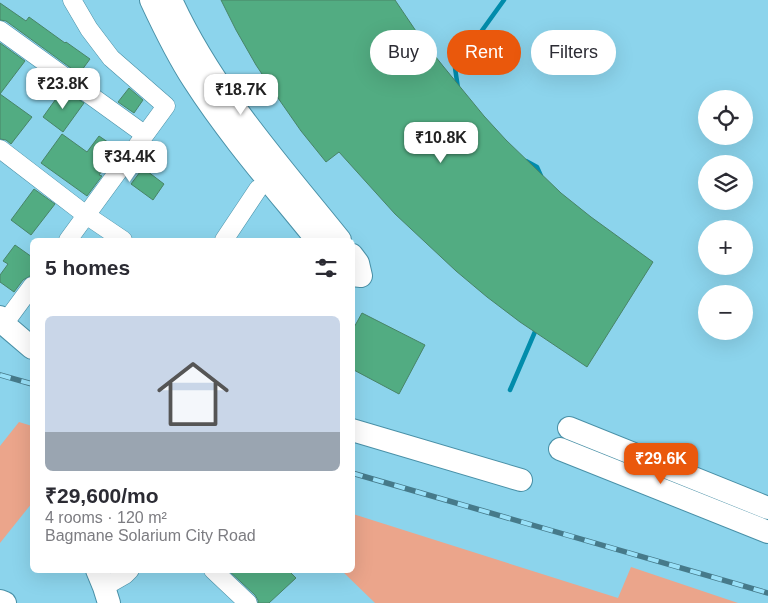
<!DOCTYPE html>
<html lang="en">
<head>
<meta charset="utf-8">
<style>
	:root { --surface:#fff; --page:#f2f2f3; --text:#2b2b33; --muted:#7c7c81; --accent:#ea580c }
	body { margin:0; font-family:Helvetica,sans-serif; background:var(--page); color:var(--text); height:100vh; display:flex; flex-direction:column; font-size:19px; white-space:nowrap }
	* { box-sizing:border-box; margin:0 }
	p { font-size:16px; color:var(--muted) }
	.icon { flex:none; width:28px; height:28px; fill:none; stroke:currentColor; stroke-width:2; stroke-linecap:round; stroke-linejoin:round }
	.map { position:relative; flex:1; overflow:hidden }
	.sheet { position:absolute; left:30px; top:238px; width:325px; height:335px; display:flex; flex-direction:column; background:var(--surface); border-radius:8px; box-shadow:0 5px 20px #0002 }
	.sheet>* { flex:none }
	.banner { position:absolute; left:370px; top:30px; width:322px; height:45px; display:flex; gap:10px }
	.fabs { position:absolute; left:698px; top:90px; display:grid; gap:10px }
	.fabs a { display:grid; place-items:center; width:55px; height:55px; border-radius:50%; background:var(--surface); box-shadow:0 5px 20px #0002; font-size:25px }
	.price { position:absolute; translate:-50% -42px; padding:0 11px; border-radius:10px; background:#fff; color:#222; font-size:16px; line-height:32px; filter:drop-shadow(0 1px 2px #0008) }
	.price::after { content:''; position:absolute; left:50%; top:30px; width:15px; height:11px; margin-left:-8px; background:inherit; clip-path:polygon(0 0,100% 0,50% 100%) }
	.price.current { background:var(--accent); color:#fff }
	ul { padding:0; list-style:none }
	li { display:grid; align-content:center; gap:10px; height:265px; padding:0 15px }
	li span { display:grid; place-items:center; height:155px; border-radius:8px; color:#555 }
	li>.icon { margin-inline-start:auto }
	span .icon { width:90px; height:90px; fill:#fffc; stroke-width:1 }
	li b { font-size:21px }
	h2 { display:flex; justify-content:space-between; align-items:center; height:60px; padding:0 15px; font-size:21px }
	.pill { padding:0 18px; border-radius:22px; background:var(--surface); box-shadow:0 5px 20px #0002; font-size:18px; line-height:45px }
	.pill.current { background:var(--accent); color:#fff }
	.map>svg:first-child { display:block }
</style>
</head>
<body>
<div class="map">
<svg width="768" height="603" viewBox="0 0 768 603">
	<rect width="100%" height="100%" fill="#8cd4ec"/>
	<!-- green -->
	<g fill="#eba58b">
		<polygon points="19,422 32,426 32,503 0,543 0,446"/>
		<polygon points="353,514 618,598 631,567 738,603 375,603 341,570 352,570"/>
	</g>
	<g fill="none" stroke-linecap="round" stroke-linejoin="round">
		<!-- stream -->
		<g stroke="#018cab" stroke-width="4.5">
			<polyline points="458,88 455,68 504,0"/>
			<polyline points="526,161 537,167 541,176"/>
			<polyline points="510,390 537,327"/>
		</g>
	</g>
	<!-- building -->
	<g fill="#52ac82" stroke="#488467">
		<polygon points="221,0 395,0 420,37 443,66 484,116 506,140 561,193 591,217 653,262 587,367 520,322 487,297 456,271 395,214 339,152 326,162 301,131 278,98 256,65 236,30"/>
		<polygon points="0,3 26,21 29,17 65,43 66,42 90,59 79,74 6,21 0,20"/>
		<polygon points="0,43 25,61 0,94 32,117 11,144 6,140 0,139"/>
		<polygon points="129,88 143,100 134,113 118,102"/>
		<polygon points="63,89 84,103 63,132 43,117"/>
		<polygon points="62,134 87,152 99,136 118,149 99,175 102,176 87,196 41,163"/>
		<polygon points="143,168 164,184 153,200 131,184"/>
		<polygon points="34,189 55,204 31,235 11,220"/>
		<polygon points="15,245 32,257 32,272 30,276 23,280 14,292 0,282 0,275 8,264 3,261"/>
		<polygon points="362,313 425,345 399,394 352,369 352,331"/>
		<polygon points="228,570 288,570 296,578 269,603 258,603 258,600 255,595"/>
	</g>
	<g fill="none" stroke-linecap="round" stroke-linejoin="round">
		<!-- minor casing -->
		<g stroke="#4990a7" stroke-width="19">
			<g id="minor">
				<polyline points="0,30 144,134"/>
				<polyline points="0,149 86,215 123,240"/>
				<polyline points="68,240 166,106 111,58 89,29 72,0"/>
				<polyline points="224,240 258,189"/>
				<polyline points="0,324 4,324 32,286"/>
				<polyline points="213,570 248,603"/>
				<polyline points="104,587 125,575 130,570"/>
			</g>
		</g>
		<!-- tertiary casing -->
		<g stroke="#4990a7" stroke-width="24">
			<g id="tertiary">
				<path d="M151,0C164,28 177,55 194,81C230,137 275,188 317,240"/>
				<path d="M171,0C212,90 279,164 340,240"/>
				<polyline points="352,255 358,263 361,276 352,275"/>
				<polyline points="0,317 4,324 32,348"/>
				<polyline points="569,428 768,508"/>
				<polyline points="352,430 521,480"/>
				<polyline points="560,449 768,532"/>
				<polyline points="97,570 104,587 109,603"/>
				<polyline points="0,601 5,603"/>
			</g>
		</g>
		<!-- minor -->
		<use href="#minor" stroke="#fff" stroke-width="18"/>
		<!-- tertiary -->
		<use href="#tertiary" stroke="#fff" stroke-width="22"/>
		<!-- rail casing -->
		<g stroke="#467a8a" stroke-width="5.5">
			<g id="rail">
				<polyline points="0,375 32,384"/>
				<polyline points="352,473 768,593"/>
			</g>
		</g>
		<!-- rail -->
		<use href="#rail" stroke="#99e1f9" stroke-width="4" stroke-dasharray="11" stroke-linecap="butt"/>
	</g>
</svg>
<div class="fabs">
<a><svg class="icon" aria-label="locate" viewBox="0 0 24 24"><circle cx="12" cy="12" r="6"/><path d="M12 2v4M12 18v4M2 12h4M18 12h4"/></svg></a>
<a><svg class="icon" aria-label="layers" viewBox="0 0 24 24"><path d="M12 4l9 5-9 5-9-5zM3 14l9 5 9-5"/></svg></a>
<a>+</a>
<a>−</a>
</div>
<b class="price" style="left:63px;top:110px">₹23.8K</b>
<b class="price" style="left:241px;top:116px">₹18.7K</b>
<b class="price" style="left:441px;top:164px">₹10.8K</b>
<b class="price" style="left:130px;top:183px">₹34.4K</b>
<b class="price current" style="left:661px;top:485px">₹29.6K</b>
<div class="banner">
<a class="pill">Buy</a>
<a class="pill current">Rent</a>
<a class="pill">Filters</a>
</div>
<section class="sheet">
<h2>5 homes<svg class="icon" aria-label="filters" viewBox="0 0 24 24"><path d="M4 7h16M4 17h16"/><circle cx="9" cy="7" r="2"/><circle cx="15" cy="17" r="2"/></svg></h2>
<ul>
<li><span style="background:linear-gradient(#c9d6e8 75%,#9aa5b1 0)"><svg class="icon" aria-label="home" viewBox="0 0 24 24"><path d="M3 11l9-7 9 7M6 9v11h12V9"/></svg></span><div><b>₹29,600/mo</b><p>4 rooms · 120 m²</p><p>Bagmane Solarium City Road</p></div></li>
</ul>
</section>
</div>
</body>
</html>
